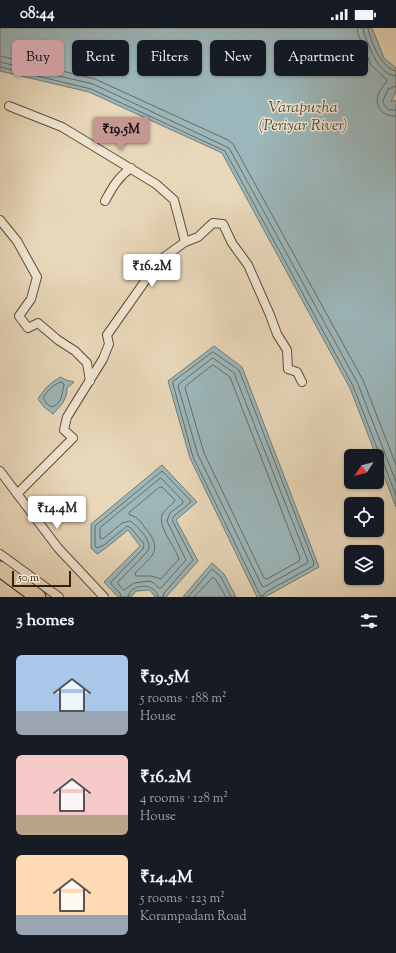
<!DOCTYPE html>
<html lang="en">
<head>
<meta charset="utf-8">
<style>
	:root { --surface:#171b24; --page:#20242c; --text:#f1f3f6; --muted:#9ea1a6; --accent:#c59692 }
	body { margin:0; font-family:"Sorts Mill Goudy",serif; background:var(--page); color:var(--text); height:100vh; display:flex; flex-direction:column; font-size:15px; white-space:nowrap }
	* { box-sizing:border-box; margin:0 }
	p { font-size:13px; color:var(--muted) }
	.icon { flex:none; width:22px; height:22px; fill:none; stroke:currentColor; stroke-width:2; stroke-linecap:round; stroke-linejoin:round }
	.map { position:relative; height:569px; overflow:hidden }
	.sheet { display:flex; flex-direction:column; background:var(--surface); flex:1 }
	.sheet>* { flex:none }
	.top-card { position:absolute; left:12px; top:12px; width:372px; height:36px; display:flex; gap:8px }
	.needle { width:26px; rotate:234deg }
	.buttons { position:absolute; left:344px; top:421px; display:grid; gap:8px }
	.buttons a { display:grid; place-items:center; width:40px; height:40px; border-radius:6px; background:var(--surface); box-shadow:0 1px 3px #0004; font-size:20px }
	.scale { position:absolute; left:12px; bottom:10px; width:59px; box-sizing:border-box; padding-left:4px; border:2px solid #332009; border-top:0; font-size:11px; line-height:14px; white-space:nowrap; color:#332009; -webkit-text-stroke:3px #f0e5d2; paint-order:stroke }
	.price { position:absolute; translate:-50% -34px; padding:0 9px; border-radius:4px; background:#fff; color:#222; font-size:13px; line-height:26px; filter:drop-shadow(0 1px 2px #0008) }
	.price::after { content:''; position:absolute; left:50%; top:24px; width:12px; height:9px; margin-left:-6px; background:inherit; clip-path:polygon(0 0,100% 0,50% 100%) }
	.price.current { background:var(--accent); color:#111 }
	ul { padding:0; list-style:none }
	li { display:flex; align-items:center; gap:12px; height:100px; padding:0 16px }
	li span { display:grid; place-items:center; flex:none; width:112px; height:80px; border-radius:6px; color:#555 }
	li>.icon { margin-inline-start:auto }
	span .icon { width:48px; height:48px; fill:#fffc; stroke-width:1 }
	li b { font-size:17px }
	h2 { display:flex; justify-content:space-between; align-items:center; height:48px; padding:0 16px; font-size:17px }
	.pill { padding:0 14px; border-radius:6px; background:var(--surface); box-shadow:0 1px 3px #0004; font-size:14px; line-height:36px }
	.pill.current { background:var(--accent); color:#111 }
	.status { display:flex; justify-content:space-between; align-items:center; height:28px; padding:0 20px; background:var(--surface); direction:ltr }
	.status svg { height:11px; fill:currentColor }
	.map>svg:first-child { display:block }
</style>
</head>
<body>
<div class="status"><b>08:44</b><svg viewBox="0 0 49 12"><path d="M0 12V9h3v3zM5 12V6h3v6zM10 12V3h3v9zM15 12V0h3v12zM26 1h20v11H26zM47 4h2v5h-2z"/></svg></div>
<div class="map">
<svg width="396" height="569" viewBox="0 0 396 569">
	<rect width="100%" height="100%" fill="#e8d7b9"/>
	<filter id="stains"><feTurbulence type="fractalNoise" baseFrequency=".005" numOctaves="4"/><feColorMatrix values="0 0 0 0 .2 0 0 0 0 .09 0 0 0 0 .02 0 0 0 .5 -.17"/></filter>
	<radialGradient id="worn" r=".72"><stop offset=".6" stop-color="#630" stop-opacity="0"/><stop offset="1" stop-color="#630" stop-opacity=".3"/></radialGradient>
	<!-- water -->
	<g fill="#9cb7bb" stroke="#727b74">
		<polygon points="0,0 372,0 384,30 396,40 396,64 391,74 396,72 396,479 350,360 222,125 89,64 0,43"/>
		<polygon points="214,318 242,339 319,539 265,569 257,569 190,430 168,353"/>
		<path d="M61,349L66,352L74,354L67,360C67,372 61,377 53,386L44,379L38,371C44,361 51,354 61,349Z"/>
		<polygon points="162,437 197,474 176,492 198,533 166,569 155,569 150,562 136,563 131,569 118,569 104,554 140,518 128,502 106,520 97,526 91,520 91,496"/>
		<polygon points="212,535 224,546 236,569 183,569"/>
	</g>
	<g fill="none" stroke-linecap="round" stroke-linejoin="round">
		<!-- shore -->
		<g stroke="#686c62" stroke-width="1">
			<path d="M357,0L358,6L371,37L387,52C385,57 381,60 379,65C373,78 383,89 396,88"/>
			<path d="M363,0L364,5C370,19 377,46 396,48"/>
			<path d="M368,0C370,13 382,41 396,43"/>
			<polyline points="0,28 95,51 228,112 233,116 363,352 396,437"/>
			<polyline points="0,34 93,56 229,120 358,356 396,454"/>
			<polyline points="0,39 91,61 225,123 353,358 379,425 380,430 383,433 396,468"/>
			<path d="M396,58L388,61L383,73C384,80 389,83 396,82"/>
			<polygon points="213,324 239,342 314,535 313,538 266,564 263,568 260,567 193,429 173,356 173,354"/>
			<polygon points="213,330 234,345 308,533 307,535 264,559 262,558 198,427 178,358 179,356"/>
			<polygon points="213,337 230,349 300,530 299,533 267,551 264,550 204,425 185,360 186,358"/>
			<path d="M61,354L64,356C62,366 62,375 52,379L47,376L43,370C47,363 54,356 61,354Z"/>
			<path d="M161,450L183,473V475L170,485L167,493L186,532L161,560H159L154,555L149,553L134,555L124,562L118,556V554L147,524C149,521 149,520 149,517C149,511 136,496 130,493L122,495L103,511L100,510V500Z"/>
			<path d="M160,459H162L175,472C172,478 165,480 162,487C158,499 175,519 179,531L161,551L151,548H136L135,545C151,529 164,523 146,501C141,494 138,489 130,487L129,485Z"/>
			<polyline points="121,569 120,565 111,556 111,554 143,521 144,516 131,500 127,498 104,517 97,520 95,518 95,498 162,443 191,473 190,475 174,488 172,492 193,532 164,565 163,569"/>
			<path d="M128,569C130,555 156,554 158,569"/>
			<polyline points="188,569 212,541 221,549 231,569"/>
			<polyline points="194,569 213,549 216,552 226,569"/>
		</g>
		<!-- street casing -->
		<g stroke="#604e35" stroke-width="10">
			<g id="street">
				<polyline points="9,78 62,99 156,156 174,172 185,214"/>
				<path d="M105,173C112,160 118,149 131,140"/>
				<polyline points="0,192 17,213 37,249 31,271 19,288 28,300 38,295 58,312 75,323 87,335 90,353"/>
				<polyline points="0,443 58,520 104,569"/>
				<polyline points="17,466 73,410 64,402 67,389 103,331 109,316 107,307 160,232 185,214 198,209 213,195 223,196 232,215 248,237 270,287 277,306 287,322 288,341 297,344 302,354"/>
				<polyline points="0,526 59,569"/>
			</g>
		</g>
		<!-- highway casing -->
		<g stroke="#332009" stroke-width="17">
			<polyline id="highway" points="0,541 38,569"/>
		</g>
		<!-- street -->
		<use href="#street" stroke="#f0e5d2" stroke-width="8"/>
		<!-- highway -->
		<use href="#highway" stroke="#e8d7b9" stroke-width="15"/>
	</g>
	<g text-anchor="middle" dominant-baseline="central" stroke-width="3" stroke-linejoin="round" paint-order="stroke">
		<!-- water labels -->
		<g font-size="16" font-style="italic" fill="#524d3e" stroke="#f0e5d2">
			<text x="303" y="80">Varapuzha<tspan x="303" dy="18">(Periyar River)</tspan></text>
		</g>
	</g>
	<rect width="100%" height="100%" filter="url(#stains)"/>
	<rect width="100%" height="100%" fill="url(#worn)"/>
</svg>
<div class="buttons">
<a><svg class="needle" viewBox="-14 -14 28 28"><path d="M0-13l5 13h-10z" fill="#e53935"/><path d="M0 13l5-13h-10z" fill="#9ea1a6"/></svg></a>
<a><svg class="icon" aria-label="locate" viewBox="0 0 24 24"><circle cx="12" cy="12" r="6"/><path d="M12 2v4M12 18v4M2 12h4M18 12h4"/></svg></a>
<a><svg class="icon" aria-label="layers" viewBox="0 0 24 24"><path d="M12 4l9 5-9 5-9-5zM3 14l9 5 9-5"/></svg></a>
</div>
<div class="scale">50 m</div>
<b class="price current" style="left:121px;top:123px">₹19.5M</b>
<b class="price" style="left:152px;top:260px">₹16.2M</b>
<b class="price" style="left:57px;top:502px">₹14.4M</b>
<div class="top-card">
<a class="pill current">Buy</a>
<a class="pill">Rent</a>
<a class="pill">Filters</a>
<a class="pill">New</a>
<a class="pill">Apartment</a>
</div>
</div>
<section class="sheet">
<h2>3 homes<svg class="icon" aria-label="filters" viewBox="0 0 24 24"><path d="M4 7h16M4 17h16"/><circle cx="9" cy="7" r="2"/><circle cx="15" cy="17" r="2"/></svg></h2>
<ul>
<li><span style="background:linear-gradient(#a9c7e8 70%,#9aa5b1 0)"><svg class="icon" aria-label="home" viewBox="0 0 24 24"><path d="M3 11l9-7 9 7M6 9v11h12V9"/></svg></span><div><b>₹19.5M</b><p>5 rooms · 188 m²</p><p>House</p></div></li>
<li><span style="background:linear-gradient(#f6c9c9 75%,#b9a48a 0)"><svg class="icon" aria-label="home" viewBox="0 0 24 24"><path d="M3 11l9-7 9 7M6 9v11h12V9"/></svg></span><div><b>₹16.2M</b><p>4 rooms · 128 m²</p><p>House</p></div></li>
<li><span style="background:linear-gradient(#ffd9b3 75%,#9aa5b1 0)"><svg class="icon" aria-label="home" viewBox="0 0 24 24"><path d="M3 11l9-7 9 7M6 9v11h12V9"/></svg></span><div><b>₹14.4M</b><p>5 rooms · 123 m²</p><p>Korampadam Road</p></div></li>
</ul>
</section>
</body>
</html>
